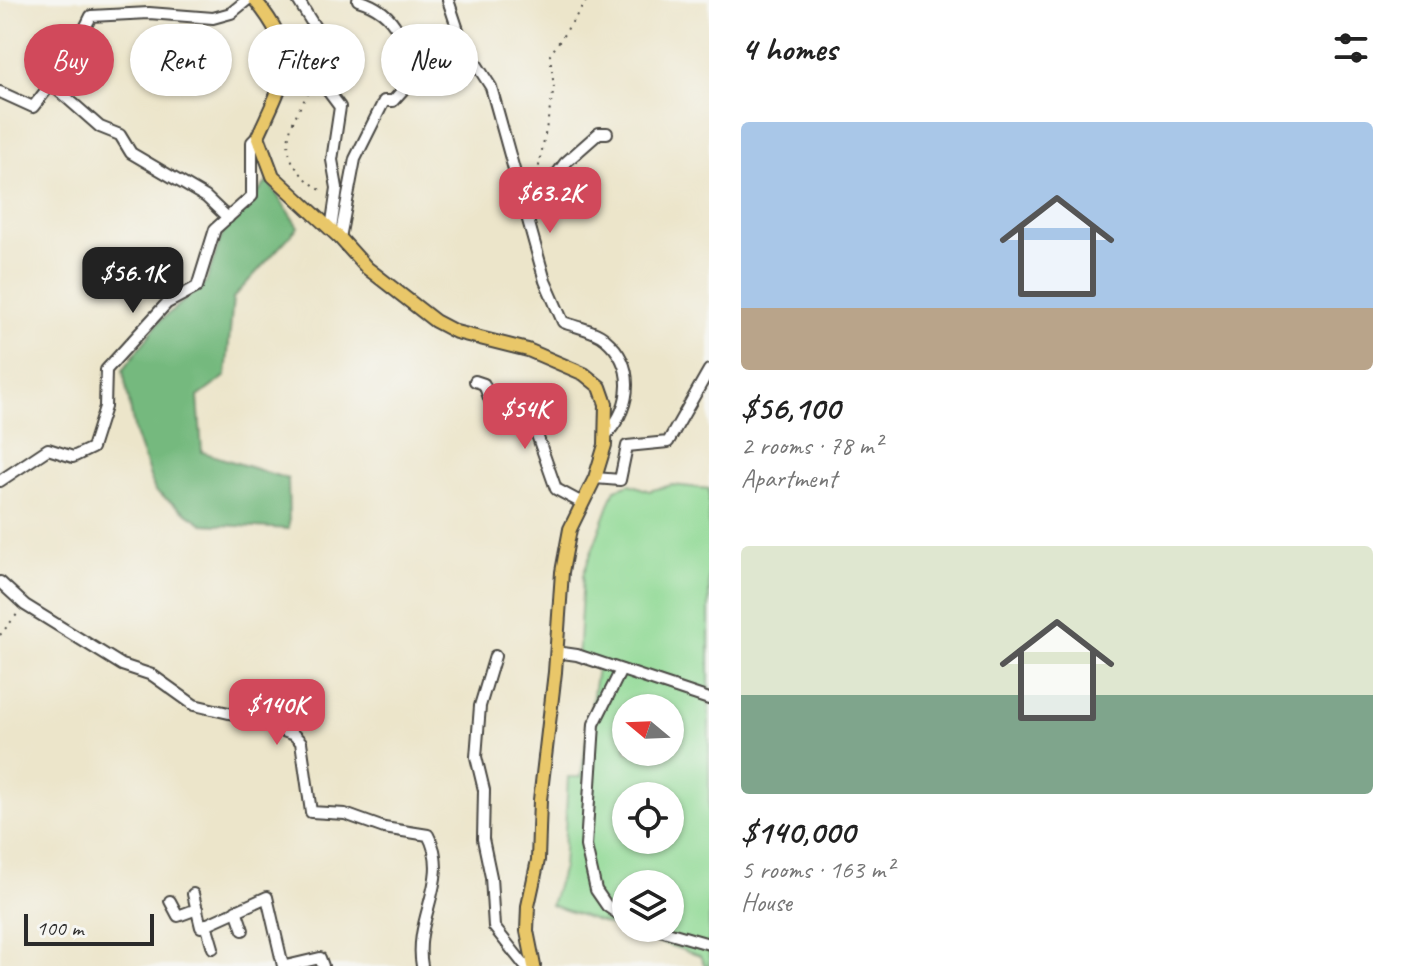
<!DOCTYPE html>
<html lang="en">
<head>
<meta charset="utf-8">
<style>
	:root { --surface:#fff; --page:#f6f6f6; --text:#222; --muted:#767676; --accent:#d1495b }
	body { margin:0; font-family:Caveat,sans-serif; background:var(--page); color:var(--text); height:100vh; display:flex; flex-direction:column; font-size:30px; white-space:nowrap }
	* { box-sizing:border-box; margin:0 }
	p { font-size:26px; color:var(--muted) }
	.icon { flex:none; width:44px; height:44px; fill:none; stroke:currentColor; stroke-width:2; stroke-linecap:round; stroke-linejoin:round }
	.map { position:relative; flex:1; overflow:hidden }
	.side { display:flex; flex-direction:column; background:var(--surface); width:696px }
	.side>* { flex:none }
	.hud { position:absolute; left:24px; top:24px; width:564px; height:72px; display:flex; gap:16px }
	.needle { width:52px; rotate:289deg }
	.tools { position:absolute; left:612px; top:694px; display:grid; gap:16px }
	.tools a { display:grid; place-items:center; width:72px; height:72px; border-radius:50%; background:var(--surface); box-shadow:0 2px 6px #0004; font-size:40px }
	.scale { position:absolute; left:24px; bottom:20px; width:130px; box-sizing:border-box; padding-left:8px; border:4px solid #2b2b2b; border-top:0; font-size:22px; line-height:28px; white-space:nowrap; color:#2b2b2b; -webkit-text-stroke:6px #f6f6f2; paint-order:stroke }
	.price { position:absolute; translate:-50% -68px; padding:0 18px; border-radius:16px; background:var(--accent); color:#fff; font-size:26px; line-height:52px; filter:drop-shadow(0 2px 4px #0008) }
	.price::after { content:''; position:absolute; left:50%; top:48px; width:24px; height:18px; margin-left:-12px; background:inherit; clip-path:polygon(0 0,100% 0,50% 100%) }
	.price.on { background:#222; color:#fff }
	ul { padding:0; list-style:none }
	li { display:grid; align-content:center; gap:16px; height:424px; padding:0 32px }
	li span { display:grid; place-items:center; height:248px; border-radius:8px; color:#555 }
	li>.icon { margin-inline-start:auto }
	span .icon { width:144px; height:144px; fill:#fffc; stroke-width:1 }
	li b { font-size:34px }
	h2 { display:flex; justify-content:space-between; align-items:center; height:96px; padding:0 32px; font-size:34px }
	.pill { padding:0 28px; border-radius:36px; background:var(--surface); box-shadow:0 2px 6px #0004; font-size:28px; line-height:72px }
	.pill.on { background:var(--accent); color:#fff }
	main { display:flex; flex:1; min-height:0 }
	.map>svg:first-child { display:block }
</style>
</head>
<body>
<main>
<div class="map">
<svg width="709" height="966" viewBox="0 0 709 966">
	<rect width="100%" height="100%" fill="#f6f6f2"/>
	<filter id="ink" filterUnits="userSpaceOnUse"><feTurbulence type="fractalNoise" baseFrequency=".0125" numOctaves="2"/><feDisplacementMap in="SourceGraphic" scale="16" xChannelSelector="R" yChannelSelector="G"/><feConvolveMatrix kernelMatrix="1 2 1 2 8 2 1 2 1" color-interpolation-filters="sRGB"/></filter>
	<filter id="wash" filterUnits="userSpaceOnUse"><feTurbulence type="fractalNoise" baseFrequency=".006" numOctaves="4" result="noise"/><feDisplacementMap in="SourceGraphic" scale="32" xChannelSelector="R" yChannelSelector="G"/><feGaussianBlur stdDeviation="1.8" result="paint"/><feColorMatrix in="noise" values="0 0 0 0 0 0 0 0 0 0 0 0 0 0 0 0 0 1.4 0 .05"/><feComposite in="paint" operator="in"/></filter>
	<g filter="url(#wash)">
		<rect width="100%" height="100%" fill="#ece5ca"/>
		<!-- green -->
		<path fill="#90d994" stroke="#5e8260" stroke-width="2" fill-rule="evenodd" d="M630,484L649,491L672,485L709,489V966H705L700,956L551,905L563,867L568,777H581L597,668L578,660L583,575L615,489ZM626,708H670V752H626ZM626,796H670V840H626ZM626,884H670V928H626Z"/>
		<!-- forest -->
		<polygon fill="#74b97e" stroke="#507254" stroke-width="2" points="268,181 298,227 233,298 226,376 198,397 202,452 288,479 289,529 203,524 155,491 135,433 123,370 160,321 206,282 223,232"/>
	</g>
	<g filter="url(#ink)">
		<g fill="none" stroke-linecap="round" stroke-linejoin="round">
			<!-- minor casing -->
			<g stroke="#484743" stroke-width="14">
				<g id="minor">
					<polyline points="298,0 324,42 319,79 340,107 332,160 337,188 331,229"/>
					<path d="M448,0L462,42L491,87L545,281L563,322C576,327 595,330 605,339C636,365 632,405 607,434"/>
					<polyline points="77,44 91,16 149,13 213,18 231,13 247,0"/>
					<polyline points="0,92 33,107 51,84 100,127 120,135 131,153 206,197 228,218"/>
					<polyline points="524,207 532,194 545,190 565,163 599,133 607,133"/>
					<path d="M340,238L355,159L384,101H393L409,83C404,42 401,13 358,0"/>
					<path d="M475,381L484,384L498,423C510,431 525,422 536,432L556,489L582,503"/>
					<polyline points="595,478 620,480 627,446 668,442 709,370"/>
					<polyline points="0,481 48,449 73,457 92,448 105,407 106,370 167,303 197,287 215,229 252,196 252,142 258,136"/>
					<path d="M0,582L25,605L122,665L152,675L194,705L246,717L294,735L301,742L311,812L345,814L384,828L428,835C452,879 413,918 422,966"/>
					<polyline points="556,652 577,655 709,699"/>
					<polyline points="495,656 480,706 476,757 484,790 483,839 491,877 494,927 525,966"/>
					<polyline points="621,670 594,724 586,846 596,890 607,906 626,919"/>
					<polyline points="193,894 201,927 267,897 283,966"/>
					<polyline points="170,901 178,916 197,909"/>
					<polyline points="236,910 243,930"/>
					<polyline points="206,924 213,948"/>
					<polyline points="653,928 709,944"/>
					<polyline points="286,966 320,958 323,966"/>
				</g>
			</g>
			<!-- major casing -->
			<g stroke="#484743" stroke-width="16">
				<path id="major" d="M255,0C302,58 285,76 258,136L273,176L340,238L367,268L435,321L456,332L528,350L584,374L600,387L606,404L605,445L595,478L570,529L562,572L555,672L540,800L538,860L528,906L527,931L534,966"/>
			</g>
			<!-- path -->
			<g stroke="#484743" stroke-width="2" stroke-dasharray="2 6" stroke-linecap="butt">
				<path d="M313,86C283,132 273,160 325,193"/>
				<polyline points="539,182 537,176 554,88 550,55 587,0"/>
				<polyline points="0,635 19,612"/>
			</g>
			<!-- minor -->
			<use href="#minor" stroke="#fff" stroke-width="10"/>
			<!-- major -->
			<use href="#major" stroke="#e9c769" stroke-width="12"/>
		</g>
	</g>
</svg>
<div class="tools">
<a><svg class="needle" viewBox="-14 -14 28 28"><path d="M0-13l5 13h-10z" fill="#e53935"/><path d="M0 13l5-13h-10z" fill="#767676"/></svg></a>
<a><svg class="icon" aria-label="locate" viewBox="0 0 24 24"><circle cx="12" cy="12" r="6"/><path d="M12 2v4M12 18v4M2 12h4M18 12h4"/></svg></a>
<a><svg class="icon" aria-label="layers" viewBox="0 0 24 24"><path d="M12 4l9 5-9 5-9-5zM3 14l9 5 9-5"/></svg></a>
</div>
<div class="scale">100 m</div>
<b class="price" style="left:550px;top:235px">$63.2K</b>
<b class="price on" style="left:133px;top:315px">$56.1K</b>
<b class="price" style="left:525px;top:451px">$54K</b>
<b class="price" style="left:277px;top:747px">$140K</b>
<div class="hud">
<a class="pill on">Buy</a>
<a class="pill">Rent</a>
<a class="pill">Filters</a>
<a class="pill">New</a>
</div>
</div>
<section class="side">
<h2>4 homes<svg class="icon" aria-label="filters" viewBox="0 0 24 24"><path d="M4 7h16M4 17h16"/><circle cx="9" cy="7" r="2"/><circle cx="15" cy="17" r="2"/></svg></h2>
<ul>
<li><span style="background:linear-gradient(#a9c7e8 75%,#b9a48a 0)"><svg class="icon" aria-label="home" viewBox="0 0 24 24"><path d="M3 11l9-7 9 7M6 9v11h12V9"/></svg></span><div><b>$56,100</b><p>2 rooms · 78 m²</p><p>Apartment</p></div></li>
<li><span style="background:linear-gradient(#dfe7d0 60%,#7fa58c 0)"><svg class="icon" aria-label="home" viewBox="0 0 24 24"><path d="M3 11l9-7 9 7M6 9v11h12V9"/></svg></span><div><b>$140,000</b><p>5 rooms · 163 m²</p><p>House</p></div></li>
</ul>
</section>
</main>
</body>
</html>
